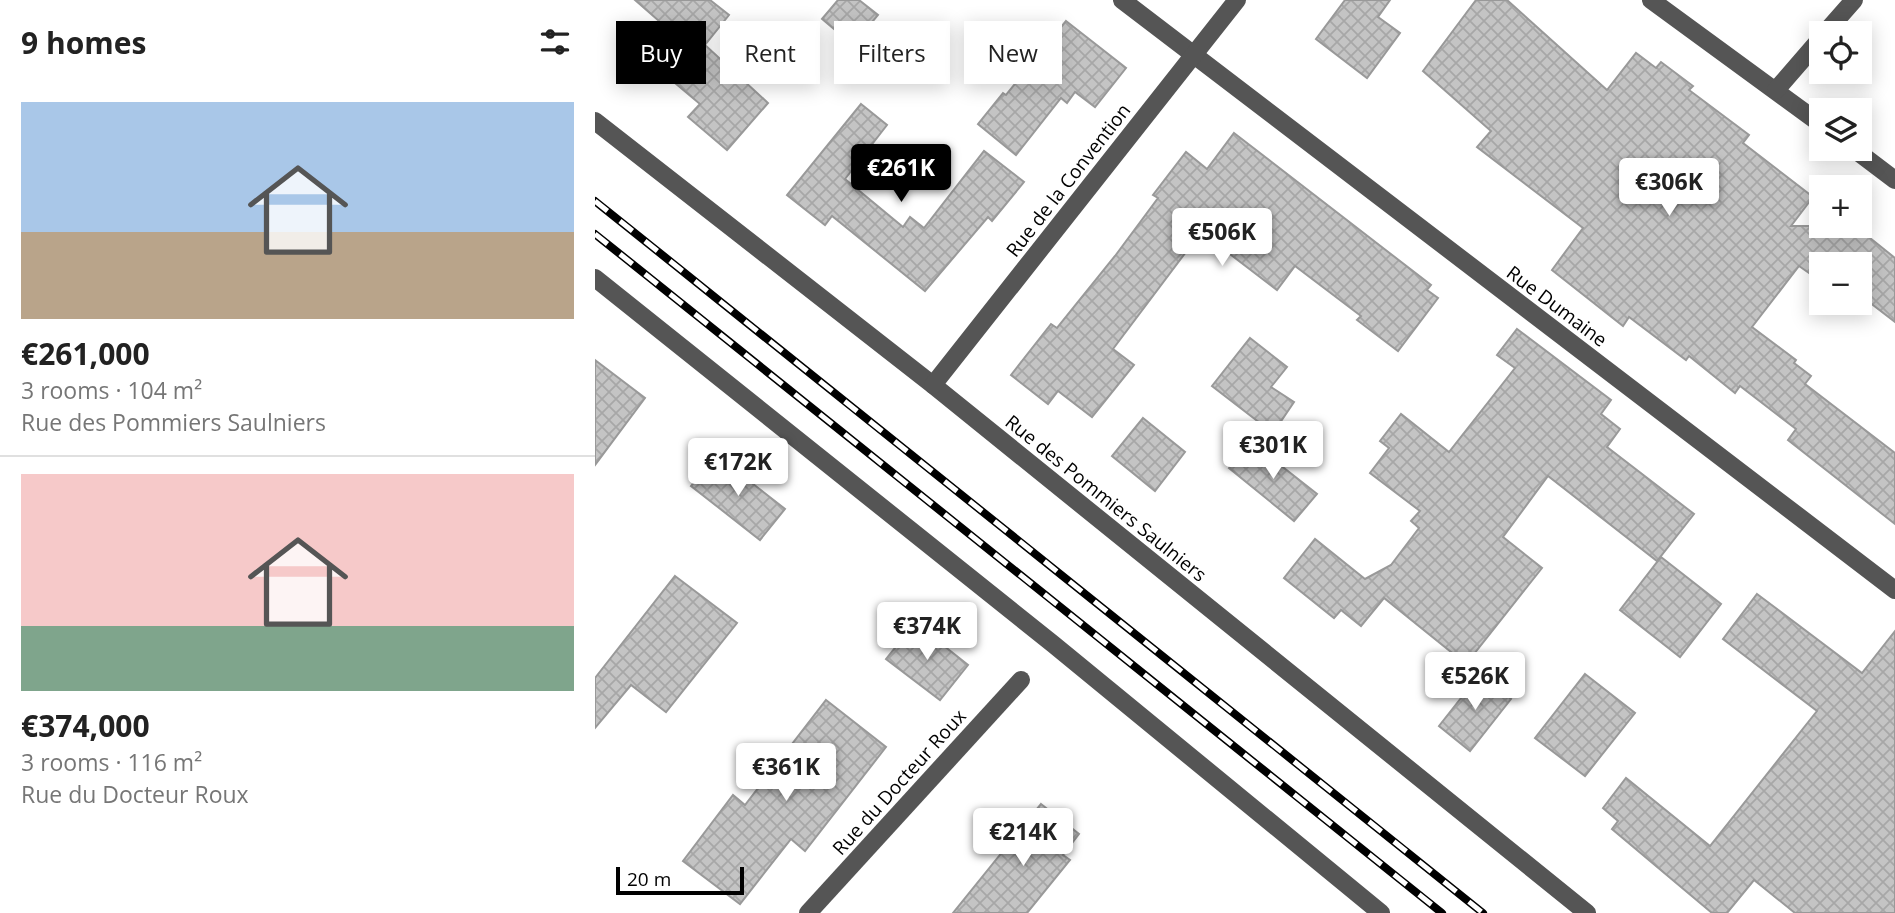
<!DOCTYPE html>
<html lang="en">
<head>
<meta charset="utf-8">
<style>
	:root { --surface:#fff; --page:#f6f6f6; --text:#222; --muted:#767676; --line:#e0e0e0; --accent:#000 }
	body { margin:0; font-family:"Open Sans",sans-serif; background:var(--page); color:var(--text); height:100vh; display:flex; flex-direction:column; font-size:26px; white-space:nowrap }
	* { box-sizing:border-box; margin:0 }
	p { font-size:23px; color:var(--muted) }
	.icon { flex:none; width:38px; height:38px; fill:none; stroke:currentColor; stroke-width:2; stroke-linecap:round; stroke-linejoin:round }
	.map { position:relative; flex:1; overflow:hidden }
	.details { display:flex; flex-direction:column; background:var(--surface); width:595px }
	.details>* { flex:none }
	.guide { position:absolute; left:21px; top:21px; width:665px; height:63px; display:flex; gap:14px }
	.fabs { position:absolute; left:1214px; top:21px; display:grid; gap:14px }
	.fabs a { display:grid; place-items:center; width:63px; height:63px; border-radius:0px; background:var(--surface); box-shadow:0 4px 18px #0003; font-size:35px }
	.scale { position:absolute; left:21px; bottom:18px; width:128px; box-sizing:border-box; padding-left:7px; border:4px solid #000; border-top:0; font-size:19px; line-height:24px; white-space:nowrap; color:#000; -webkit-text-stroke:5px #fff; paint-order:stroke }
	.price { position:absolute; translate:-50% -60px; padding:0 16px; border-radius:7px; background:#fff; color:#222; font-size:23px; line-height:46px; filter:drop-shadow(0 2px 4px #0008) }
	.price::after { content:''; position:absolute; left:50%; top:42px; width:21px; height:16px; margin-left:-10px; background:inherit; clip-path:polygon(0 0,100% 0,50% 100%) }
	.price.active { background:var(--accent); color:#fff }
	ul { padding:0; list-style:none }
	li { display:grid; align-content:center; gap:14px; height:371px; padding:0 21px }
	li+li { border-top:2px solid var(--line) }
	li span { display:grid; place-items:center; height:217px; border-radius:0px; color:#555 }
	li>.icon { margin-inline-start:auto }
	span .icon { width:126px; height:126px; fill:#fffc; stroke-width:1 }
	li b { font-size:30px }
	h2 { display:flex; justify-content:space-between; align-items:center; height:84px; padding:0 21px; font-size:30px }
	.tag { padding:0 24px; border-radius:0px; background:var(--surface); box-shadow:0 4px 18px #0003; font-size:24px; line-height:63px }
	.tag.active { background:var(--accent); color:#fff }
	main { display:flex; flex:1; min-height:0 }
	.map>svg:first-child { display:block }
</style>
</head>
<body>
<main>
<section class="details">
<h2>9 homes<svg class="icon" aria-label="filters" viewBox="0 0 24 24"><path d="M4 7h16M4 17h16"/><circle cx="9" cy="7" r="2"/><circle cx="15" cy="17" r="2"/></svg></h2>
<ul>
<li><span style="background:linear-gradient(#a9c7e8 60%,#b9a48a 0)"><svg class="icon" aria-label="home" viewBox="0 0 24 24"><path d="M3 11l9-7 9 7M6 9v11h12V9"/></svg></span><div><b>€261,000</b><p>3 rooms · 104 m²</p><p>Rue des Pommiers Saulniers</p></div></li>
<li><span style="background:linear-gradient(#f6c9c9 70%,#7fa58c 0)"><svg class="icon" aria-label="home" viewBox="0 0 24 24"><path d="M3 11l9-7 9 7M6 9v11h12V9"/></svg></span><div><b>€374,000</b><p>3 rooms · 116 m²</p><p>Rue du Docteur Roux</p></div></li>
</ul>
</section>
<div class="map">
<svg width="1300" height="913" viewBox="0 0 1300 913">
	<defs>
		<pattern id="building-cross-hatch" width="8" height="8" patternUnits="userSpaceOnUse" patternTransform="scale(1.75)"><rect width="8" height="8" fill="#c4c4c4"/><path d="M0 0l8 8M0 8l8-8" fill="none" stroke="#a7a7a7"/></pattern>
	</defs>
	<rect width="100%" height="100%" fill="#fff"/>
	<!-- building -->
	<g fill="url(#building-cross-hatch)" stroke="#999" stroke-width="2">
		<polygon points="40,0 115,0 134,15 110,45 173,103 132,150 93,117 105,104 56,63 80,35"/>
		<polygon points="243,0 264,0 283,15 258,45 227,19"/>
		<polygon points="750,0 795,0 783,17 805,33 772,78 721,39"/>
		<polygon points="881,0 912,0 1012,90 1041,53 1061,68 1066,62 1098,86 1094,90 1154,135 1148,143 1218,197 1196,226 1260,226 1300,258 1300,322 1265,295 1265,264 1227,264 1227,282 1204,266 1157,327 1201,360 1199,363 1216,376 1210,384 1300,453 1300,524 1193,440 1201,429 1145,386 1140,393 1094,356 1091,360 1034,317 1028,326 957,270 988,228 882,147 896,131 828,71"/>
		<polygon points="471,21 531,68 500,107 480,92 472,103 466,98 421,155 383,124 408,93 411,95"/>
		<polygon points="266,104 292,125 250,179 308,227 315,217 329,228 389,151 429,182 397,221 393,217 330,291 237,216 230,225 192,195"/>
		<polygon points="639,133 836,285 832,290 843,298 803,351 762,320 766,316 700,266 682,290 606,232 518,349 539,365 497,417 463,391 453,404 416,375 456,324 462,328 520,256 563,198 558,195 591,152 612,169"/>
		<polygon points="922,329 1016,400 1006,414 1025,429 1012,447 1099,514 1062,561 953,476 908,537 947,568 871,664 789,598 766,626 746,610 739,618 689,578 720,539 770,579 796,565 824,528 816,521 825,511 775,473 794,448 785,441 806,414 854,452 920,368 902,355"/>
		<polygon points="655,338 692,367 676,387 699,402 678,433 617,386"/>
		<polygon points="0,360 50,398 0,465"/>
		<polygon points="548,418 590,452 560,491 517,456"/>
		<polygon points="656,442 722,494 699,521 634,468"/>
		<polygon points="121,455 190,509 165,540 96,486"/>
		<polygon points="1066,557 1126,604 1085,657 1025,610"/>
		<polygon points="80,576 142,623 71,712 36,685 0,728 0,678"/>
		<polygon points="1162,594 1267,673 1300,631 1300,913 1200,913 1159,880 1132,913 1117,913 1017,829 1023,821 1008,808 1031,778 1115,846 1222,711 1128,639"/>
		<polygon points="320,623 373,665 345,700 291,659"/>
		<polygon points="885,674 916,699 875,751 844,726"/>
		<polygon points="990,674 1040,713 990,776 940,738"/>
		<polygon points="231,700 291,747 210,851 196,839 145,904 88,861 138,795 150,805"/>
		<polygon points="446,804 484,834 468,855 475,860 432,913 358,913"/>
	</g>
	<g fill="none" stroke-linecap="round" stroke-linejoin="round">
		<!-- minor -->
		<g stroke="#555" stroke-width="18">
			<polyline points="527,0 1300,590"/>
			<polyline points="1056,0 1227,125"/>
			<polyline points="1230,33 1259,0"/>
			<polyline points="1181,90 1227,37"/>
			<polyline points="0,121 338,385 992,913"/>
			<polyline points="1259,149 1300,180"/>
			<polyline points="0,278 458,644 786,913"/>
			<polyline points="338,385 642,0"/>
			<polyline points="213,913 426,680"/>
		</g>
		<!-- rail casing -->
		<g stroke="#000" stroke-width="8">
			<g id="rail">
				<polyline points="0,201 888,913"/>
				<polyline points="0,234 847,913"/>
			</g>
		</g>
		<!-- rail -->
		<use href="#rail" stroke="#fff" stroke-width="5" stroke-dasharray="16" stroke-linecap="butt"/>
	</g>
	<g text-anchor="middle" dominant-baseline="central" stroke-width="5" stroke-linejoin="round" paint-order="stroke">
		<!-- street labels -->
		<g font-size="19" fill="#000" stroke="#fff">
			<text transform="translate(473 180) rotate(-52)">Rue de la Convention</text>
			<text transform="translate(962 306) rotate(37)">Rue Dumaine</text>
			<text transform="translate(511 498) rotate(39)">Rue des Pommiers Saulniers</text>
			<text transform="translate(304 782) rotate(-48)">Rue du Docteur Roux</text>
		</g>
	</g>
</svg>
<div class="fabs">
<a><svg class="icon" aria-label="locate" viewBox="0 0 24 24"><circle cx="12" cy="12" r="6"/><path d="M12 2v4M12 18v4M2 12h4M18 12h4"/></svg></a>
<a><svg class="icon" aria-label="layers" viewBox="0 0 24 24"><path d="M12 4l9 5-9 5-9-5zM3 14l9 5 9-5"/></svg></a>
<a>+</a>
<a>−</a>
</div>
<div class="scale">20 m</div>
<b class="price active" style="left:306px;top:204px">€261K</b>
<b class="price" style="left:1074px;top:218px">€306K</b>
<b class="price" style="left:627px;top:268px">€506K</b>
<b class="price" style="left:678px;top:481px">€301K</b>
<b class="price" style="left:143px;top:498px">€172K</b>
<b class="price" style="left:332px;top:662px">€374K</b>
<b class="price" style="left:880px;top:712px">€526K</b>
<b class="price" style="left:191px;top:803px">€361K</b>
<b class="price" style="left:428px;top:868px">€214K</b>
<div class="guide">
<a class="tag active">Buy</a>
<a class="tag">Rent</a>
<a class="tag">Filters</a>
<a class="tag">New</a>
</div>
</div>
</main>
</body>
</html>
